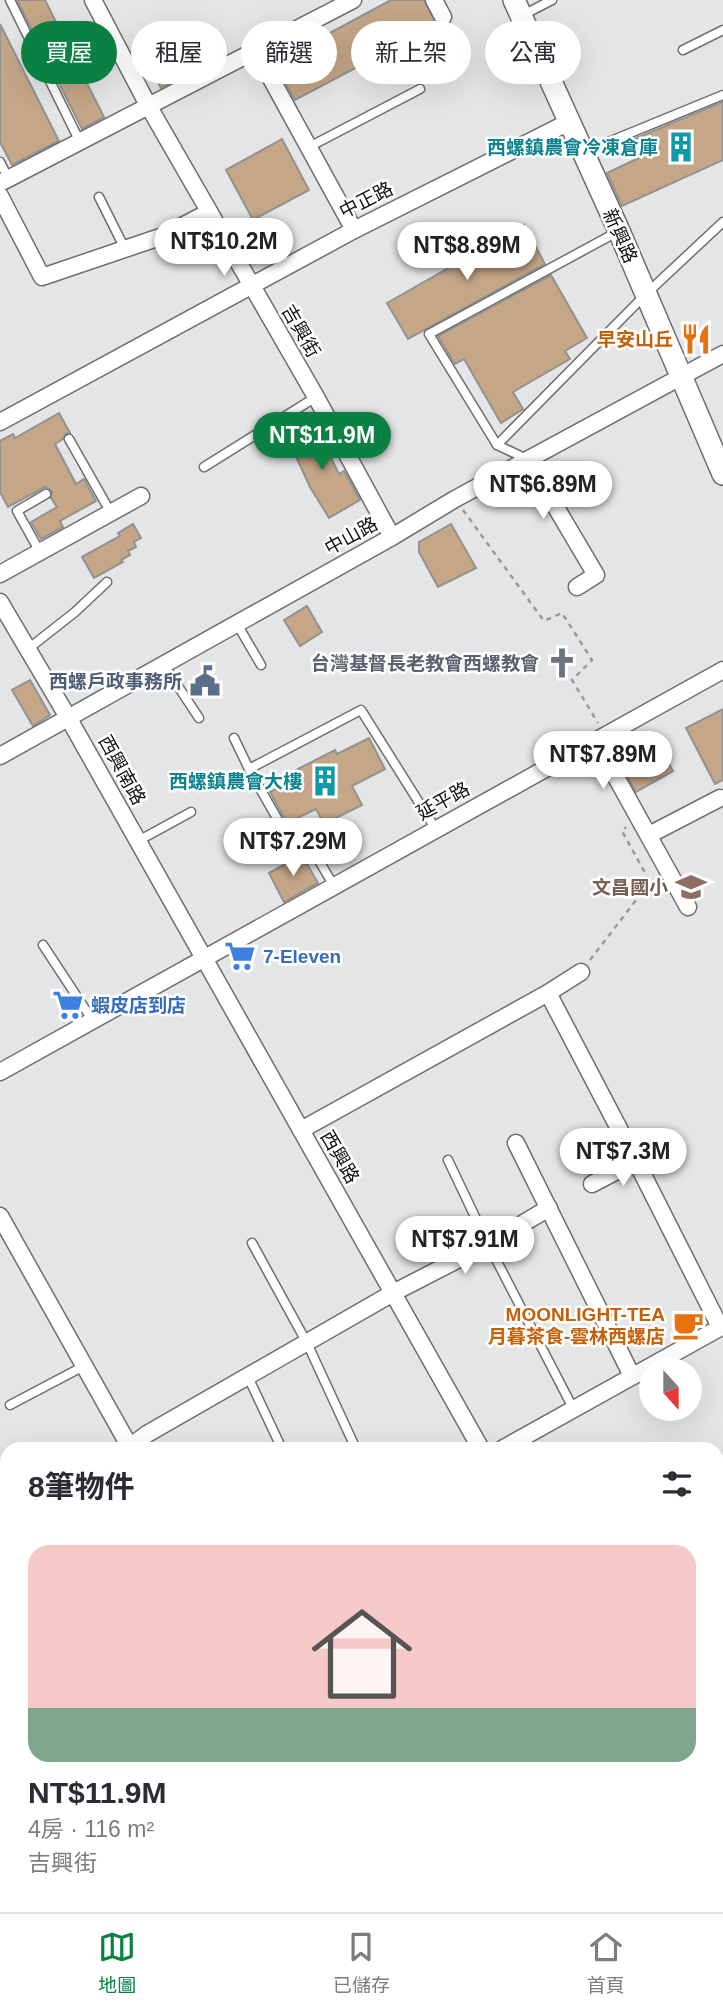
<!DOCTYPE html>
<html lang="zh-TW">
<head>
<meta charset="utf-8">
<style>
	:root { --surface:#fff; --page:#f2f2f3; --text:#2b2b33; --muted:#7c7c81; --line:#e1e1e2; --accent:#0b8043 }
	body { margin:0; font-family:Helvetica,"Noto Sans TC",sans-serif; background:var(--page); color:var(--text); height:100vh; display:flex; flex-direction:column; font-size:26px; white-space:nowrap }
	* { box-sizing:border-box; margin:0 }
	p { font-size:23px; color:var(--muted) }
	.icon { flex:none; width:38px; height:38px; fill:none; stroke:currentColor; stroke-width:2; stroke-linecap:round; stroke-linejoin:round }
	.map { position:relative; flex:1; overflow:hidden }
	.details { position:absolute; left:0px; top:1442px; width:724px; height:471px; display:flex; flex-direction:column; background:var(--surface); border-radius:21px 21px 0 0; box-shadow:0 7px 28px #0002 }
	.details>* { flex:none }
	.banner { position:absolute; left:21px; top:21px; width:682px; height:63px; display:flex; gap:14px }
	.needle { width:46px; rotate:159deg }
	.controls { position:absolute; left:639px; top:1358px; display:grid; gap:14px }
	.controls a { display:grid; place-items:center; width:63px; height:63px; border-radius:50%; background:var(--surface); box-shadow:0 7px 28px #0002; font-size:35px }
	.price { position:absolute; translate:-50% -60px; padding:0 16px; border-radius:24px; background:#fff; color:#222; font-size:23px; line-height:46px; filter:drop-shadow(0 2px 4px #0008) }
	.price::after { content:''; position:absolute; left:50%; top:42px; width:21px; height:16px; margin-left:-10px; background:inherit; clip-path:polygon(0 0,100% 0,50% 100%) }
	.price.selected { background:var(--accent); color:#fff }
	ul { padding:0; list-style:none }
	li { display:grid; align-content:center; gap:14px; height:371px; padding:0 28px }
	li+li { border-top:2px solid var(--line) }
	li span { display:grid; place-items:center; height:217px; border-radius:21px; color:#555 }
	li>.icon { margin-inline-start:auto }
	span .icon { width:126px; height:126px; fill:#fffc; stroke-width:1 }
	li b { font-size:30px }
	h2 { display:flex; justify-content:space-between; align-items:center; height:84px; padding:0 28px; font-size:30px }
	.tag { padding:0 24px; border-radius:32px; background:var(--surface); box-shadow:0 7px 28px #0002; font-size:24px; line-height:63px }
	.tag.selected { background:var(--accent); color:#fff }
	.dock { display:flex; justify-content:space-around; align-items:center; height:98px; border-top:2px solid var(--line); background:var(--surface); font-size:19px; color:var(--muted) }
	.dock a { display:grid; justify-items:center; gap:4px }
	.dock .selected { color:var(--accent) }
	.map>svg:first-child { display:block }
</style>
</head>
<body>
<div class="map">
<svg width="723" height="1912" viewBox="0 0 723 1912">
	<rect width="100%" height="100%" fill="#e4e5e6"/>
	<!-- building -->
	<g fill="#c5a687" stroke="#939291" stroke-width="2">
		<polygon points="17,0 45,0 104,117 82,129"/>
		<polygon points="391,0 424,0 437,25 295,100 274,63"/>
		<polygon points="0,24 59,141 12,165 0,142"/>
		<polygon points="202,28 216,52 175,75 177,79 161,88 143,56 159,47 161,50"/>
		<polygon points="723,102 723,160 622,206 607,173 643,156 634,139"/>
		<polygon points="282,139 309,190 253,220 226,170"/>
		<polygon points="524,225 545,264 408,339 387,303"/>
		<polygon points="551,275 587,338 565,351 570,359 513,392 523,409 501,423 464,359 455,364 438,336"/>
		<polygon points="59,413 70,433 65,434 63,439 55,444 76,484 84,479 96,501 60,521 63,527 41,539 31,522 57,507 51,498 52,491 45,487 8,507 0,492 0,441 13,434 15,438"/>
		<polygon points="314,424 339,474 344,471 360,500 329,518 310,487 287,437"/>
		<polygon points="133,524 141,538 134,542 136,547 128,551 130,555 121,560 123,562 94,578 82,557 120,536 118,533"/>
		<polygon points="451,524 476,568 438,587 419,552 419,542"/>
		<polygon points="307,606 322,632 300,646 284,620"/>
		<polygon points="30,680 50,715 33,726 12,690"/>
		<polygon points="723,709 723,780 715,784 686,728"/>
		<polygon points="369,738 385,769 352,786 362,805 324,824 316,809 287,823 270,792 299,777 296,770 335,750 337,754"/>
		<polygon points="660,748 673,771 636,792 623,769"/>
		<polygon points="302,855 318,883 284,902 269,873"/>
	</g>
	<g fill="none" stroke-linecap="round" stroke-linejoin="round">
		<!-- service casing -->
		<g stroke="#6e6e70" stroke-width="11">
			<g id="service">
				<polyline points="10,0 80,142"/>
				<polyline points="523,15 552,0"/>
				<polyline points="683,50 723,30"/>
				<polyline points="309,147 420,89"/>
				<polyline points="584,152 723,95"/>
				<polyline points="0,162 8,178"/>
				<polyline points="99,197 125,249"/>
				<polyline points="69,439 111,513"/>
				<polyline points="497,445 646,294 723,222"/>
				<polyline points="527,459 497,445 429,334 619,231"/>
				<polyline points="204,467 316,397"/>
				<polyline points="40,552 17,511 46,494"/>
				<polyline points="237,624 261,665"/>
				<polyline points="28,649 75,612 107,582"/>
				<polyline points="164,665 199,718"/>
				<polyline points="234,738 249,769"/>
				<polyline points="138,841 191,812"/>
				<polyline points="334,886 309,844 295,850 249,769 361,710 435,828"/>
				<polyline points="43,945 93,1021"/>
				<polyline points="448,1160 488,1244 574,1410"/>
				<polyline points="252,1243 307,1343 356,1449"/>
				<polyline points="248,1377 282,1449"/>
				<polyline points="10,1405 84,1366"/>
				<polyline points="0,1636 7,1632"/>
				<polyline points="52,1907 53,1906"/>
			</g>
		</g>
		<!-- minor casing -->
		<g stroke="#6e6e70" stroke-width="19">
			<g id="minor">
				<polyline points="93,0 149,107 316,397 392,537"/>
				<polyline points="434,0 443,17"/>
				<polyline points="256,51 354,230"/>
				<polyline points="0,183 353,0"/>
				<polyline points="0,196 42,277 163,236 209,212"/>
				<polyline points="0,422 354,230 569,122"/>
				<polyline points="528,460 596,575 577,587"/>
				<polyline points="0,574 141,496"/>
				<polyline points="0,602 69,719 481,1449"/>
				<polyline points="596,741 688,907"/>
				<polyline points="0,756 392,537 455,499 723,354"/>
				<polyline points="649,835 720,798"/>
				<polyline points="548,993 636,1161 720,1327"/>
				<polyline points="0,1072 723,670"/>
				<polyline points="301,1130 548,993 581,972"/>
				<polyline points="516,1143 632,1376"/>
				<polyline points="592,1184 636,1161"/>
				<polyline points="0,1216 131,1449"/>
				<polyline points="127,1449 147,1434 393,1293 488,1244 549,1208"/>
				<polyline points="502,1449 723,1326"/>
				<polyline points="0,1725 7,1721"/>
				<polyline points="718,1868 723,1877"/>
				<polyline points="718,1901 723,1900"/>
				<polyline points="369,1906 371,1912"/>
				<polyline points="686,1912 705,1906"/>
			</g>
		</g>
		<!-- tertiary casing -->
		<g stroke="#6e6e70" stroke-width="24">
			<polyline id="tertiary" points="514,0 619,231 723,474"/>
		</g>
		<!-- path -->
		<g stroke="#9a9a9b" stroke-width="2.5" stroke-dasharray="5 5" stroke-linecap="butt">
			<polyline points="463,510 544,621 562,613 592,660 572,680 598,723"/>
			<polyline points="590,960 650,882 622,831 626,827"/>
		</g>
		<!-- service -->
		<use href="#service" stroke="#fff" stroke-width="8"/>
		<!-- minor -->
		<use href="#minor" stroke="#fff" stroke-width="16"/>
		<!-- tertiary -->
		<use href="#tertiary" stroke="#fff" stroke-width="21"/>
	</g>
	<!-- icons -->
	<defs>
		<g id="building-bare" transform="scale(2.415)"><path d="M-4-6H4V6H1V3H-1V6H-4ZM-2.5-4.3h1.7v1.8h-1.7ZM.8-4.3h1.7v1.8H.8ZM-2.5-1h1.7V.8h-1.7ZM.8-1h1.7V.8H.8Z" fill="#0f9aa8" stroke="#fff" stroke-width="2.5" paint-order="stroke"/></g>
		<g id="restaurant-bare" transform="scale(2.415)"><path d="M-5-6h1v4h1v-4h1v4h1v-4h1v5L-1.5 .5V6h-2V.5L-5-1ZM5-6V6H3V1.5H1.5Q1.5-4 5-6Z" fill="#e8710a" stroke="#fff" stroke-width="2.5" paint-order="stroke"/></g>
		<g id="church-bare" transform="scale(2.415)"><path d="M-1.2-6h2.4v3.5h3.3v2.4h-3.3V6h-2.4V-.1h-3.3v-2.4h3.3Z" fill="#6b7280" stroke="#fff" stroke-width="2.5" paint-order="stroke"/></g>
		<g id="civic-bare" transform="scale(2.415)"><path d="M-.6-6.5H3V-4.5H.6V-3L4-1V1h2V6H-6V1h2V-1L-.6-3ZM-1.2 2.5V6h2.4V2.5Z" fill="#5c6f8a" stroke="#fff" stroke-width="2.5" paint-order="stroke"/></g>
		<g id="school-bare" transform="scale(2.415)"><path d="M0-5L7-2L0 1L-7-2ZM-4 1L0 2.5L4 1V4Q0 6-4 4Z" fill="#8d6e63" stroke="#fff" stroke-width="2.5" paint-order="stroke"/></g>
		<g id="supermarket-bare" transform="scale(2.415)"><path d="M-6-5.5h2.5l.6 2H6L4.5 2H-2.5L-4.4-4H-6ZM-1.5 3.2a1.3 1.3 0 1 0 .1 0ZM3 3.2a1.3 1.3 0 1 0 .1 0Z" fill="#3f7fe0" stroke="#fff" stroke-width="2.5" paint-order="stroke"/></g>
		<g id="cafe-bare" transform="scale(2.415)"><path d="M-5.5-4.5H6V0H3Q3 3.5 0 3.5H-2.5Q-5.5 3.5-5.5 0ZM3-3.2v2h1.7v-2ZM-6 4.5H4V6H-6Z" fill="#e8710a" stroke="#fff" stroke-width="2.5" paint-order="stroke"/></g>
	</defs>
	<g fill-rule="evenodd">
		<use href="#building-bare" x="681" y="147"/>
		<use href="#restaurant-bare" x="696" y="339"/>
		<use href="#church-bare" x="562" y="663"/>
		<use href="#civic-bare" x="205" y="681"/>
		<use href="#building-bare" x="325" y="781"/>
		<use href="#school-bare" x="691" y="887"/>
		<use href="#supermarket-bare" x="240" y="956"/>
		<use href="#supermarket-bare" x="68" y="1005"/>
		<use href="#cafe-bare" x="688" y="1325"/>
	</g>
	<g text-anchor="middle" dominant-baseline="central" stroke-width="5" stroke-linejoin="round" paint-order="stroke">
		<!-- culture labels -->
		<g font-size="19" font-weight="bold" fill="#0d838f" stroke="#fff" text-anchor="end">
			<text x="658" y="147">西螺鎮農會冷凍倉庫</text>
			<text x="302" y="781">西螺鎮農會大樓</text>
		</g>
		<!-- street labels -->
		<g font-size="19" fill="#111" stroke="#fff">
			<text transform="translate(366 200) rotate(-27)">中正路</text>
			<text transform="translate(620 236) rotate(66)">新興路</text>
			<text transform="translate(301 331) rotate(60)">吉興街</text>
			<text transform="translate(351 536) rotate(-29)">中山路</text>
			<text transform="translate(122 770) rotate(61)">西興南路</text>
			<text transform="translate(443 801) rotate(-29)">延平路</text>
			<text transform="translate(340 1157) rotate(60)">西興路</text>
		</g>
		<!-- food labels -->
		<g font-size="19" font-weight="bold" fill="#c56008" stroke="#fff" text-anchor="end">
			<text x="673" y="339">早安山丘</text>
			<text x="665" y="1314">MOONLIGHT-TEA<tspan x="665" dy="22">月暮茶食-雲林西螺店</tspan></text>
		</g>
		<!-- worship labels -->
		<g font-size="19" font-weight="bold" fill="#5b616d" stroke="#fff" text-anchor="end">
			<text x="539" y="663">台灣基督長老教會西螺教會</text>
		</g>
		<!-- service labels -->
		<g font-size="19" font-weight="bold" fill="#4e5e75" stroke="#fff" text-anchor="end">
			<text x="182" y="681">西螺戶政事務所</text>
		</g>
		<!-- education labels -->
		<g font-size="19" font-weight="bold" fill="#785e54" stroke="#fff" text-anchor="end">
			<text x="668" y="887">文昌國小</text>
		</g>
		<!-- shop labels -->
		<g font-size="19" font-weight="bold" fill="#366cbe" stroke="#fff" text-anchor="start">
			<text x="263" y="956">7-Eleven</text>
			<text x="91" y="1005">蝦皮店到店</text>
		</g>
	</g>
</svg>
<div class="controls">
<a><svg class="needle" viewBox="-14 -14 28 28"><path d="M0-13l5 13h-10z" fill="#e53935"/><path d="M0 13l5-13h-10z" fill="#7c7c81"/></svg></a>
</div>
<b class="price" style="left:224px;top:278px">NT$10.2M</b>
<b class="price" style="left:467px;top:282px">NT$8.89M</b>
<b class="price selected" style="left:322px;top:472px">NT$11.9M</b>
<b class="price" style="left:543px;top:521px">NT$6.89M</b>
<b class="price" style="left:603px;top:791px">NT$7.89M</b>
<b class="price" style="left:293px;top:878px">NT$7.29M</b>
<b class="price" style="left:623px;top:1188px">NT$7.3M</b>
<b class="price" style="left:465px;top:1276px">NT$7.91M</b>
<div class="banner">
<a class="tag selected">買屋</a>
<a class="tag">租屋</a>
<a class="tag">篩選</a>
<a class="tag">新上架</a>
<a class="tag">公寓</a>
</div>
<section class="details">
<h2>8筆物件<svg class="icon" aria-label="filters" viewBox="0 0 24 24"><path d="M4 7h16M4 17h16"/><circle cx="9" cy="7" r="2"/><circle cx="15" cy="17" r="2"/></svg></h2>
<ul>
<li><span style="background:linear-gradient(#f6c9c9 75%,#7fa58c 0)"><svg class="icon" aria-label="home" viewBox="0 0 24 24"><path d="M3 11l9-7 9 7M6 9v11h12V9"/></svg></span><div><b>NT$11.9M</b><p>4房 · 116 m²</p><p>吉興街</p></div></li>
</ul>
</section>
</div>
<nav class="dock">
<a class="selected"><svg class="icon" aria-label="map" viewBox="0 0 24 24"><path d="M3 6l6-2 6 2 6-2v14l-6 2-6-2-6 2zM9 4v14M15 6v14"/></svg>地圖</a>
<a><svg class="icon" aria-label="saved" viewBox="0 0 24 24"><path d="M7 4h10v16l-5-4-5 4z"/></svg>已儲存</a>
<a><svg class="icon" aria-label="home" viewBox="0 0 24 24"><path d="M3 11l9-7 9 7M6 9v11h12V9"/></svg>首頁</a>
</nav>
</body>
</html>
